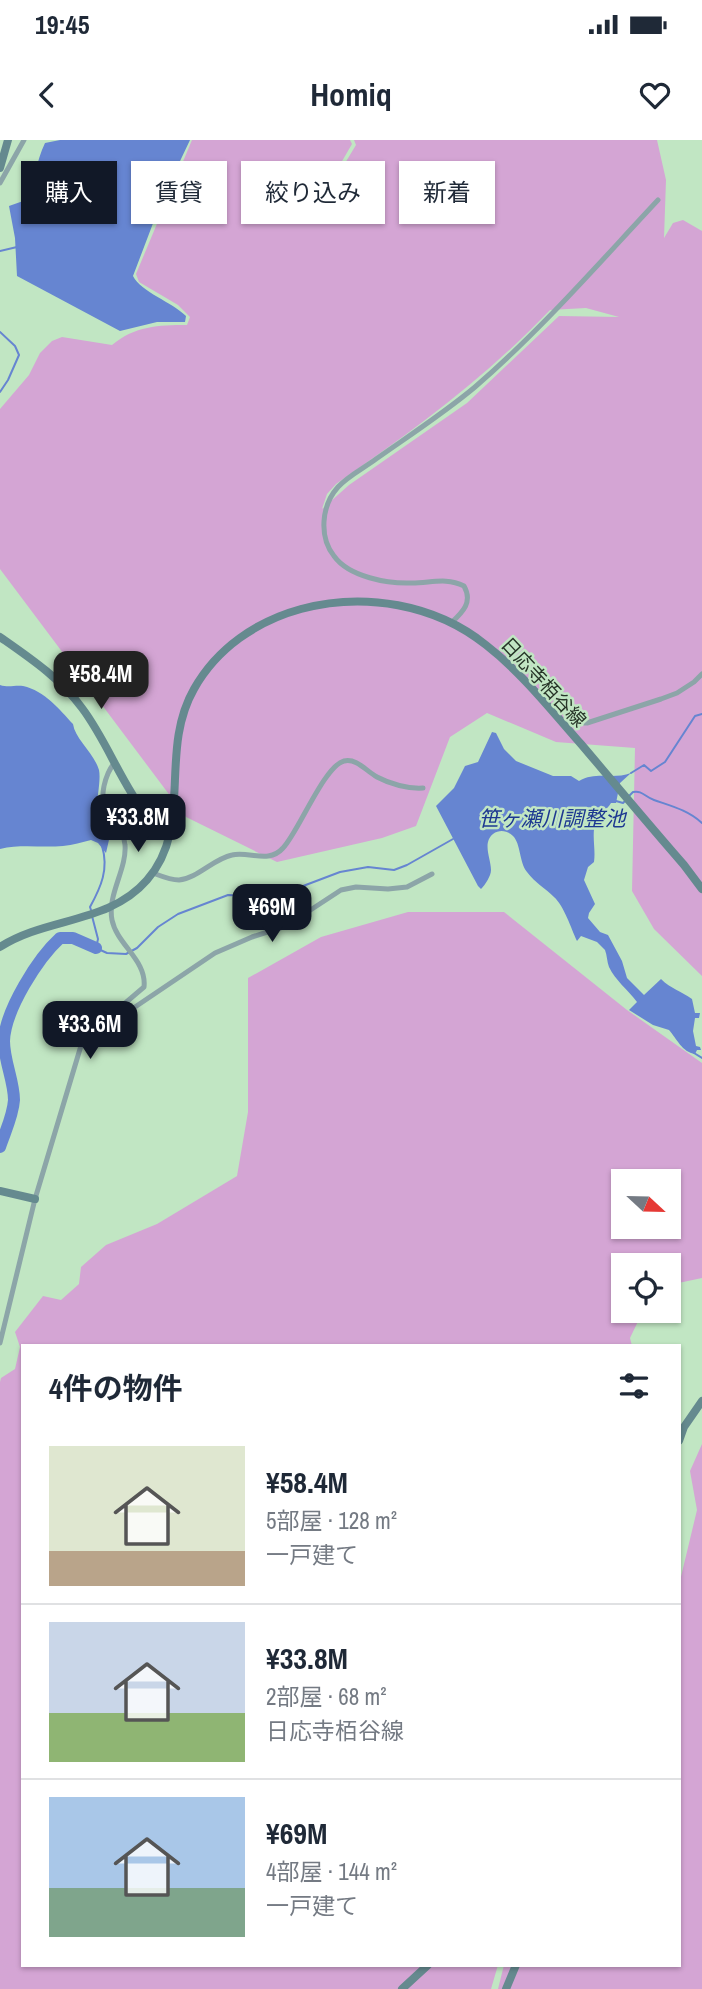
<!DOCTYPE html>
<html lang="ja">
<head>
<meta charset="utf-8">
<style>
	:root { --surface:#fff; --page:#f6f6f7; --text:#1f2937; --muted:#747a83; --line:#e0e1e3; --accent:#111827 }
	body { margin:0; font-family:"Archivo Narrow","Noto Sans JP",sans-serif; background:var(--page); color:var(--text); height:100vh; display:flex; flex-direction:column; font-size:26px; white-space:nowrap }
	* { box-sizing:border-box; margin:0 }
	p { font-size:23px; color:var(--muted) }
	.icon { flex:none; width:38px; height:38px; fill:none; stroke:currentColor; stroke-width:2; stroke-linecap:round; stroke-linejoin:round }
	.map { position:relative; flex:1; overflow:hidden }
	.details { position:absolute; left:21px; top:1204px; width:660px; height:623px; display:flex; flex-direction:column; background:var(--surface); border-radius:0px; box-shadow:0 2px 5px #0004 }
	.details>* { flex:none }
	.hud { position:absolute; left:21px; top:21px; width:662px; height:63px; display:flex; gap:14px }
	.needle { width:46px; rotate:112deg }
	.tools { position:absolute; left:611px; top:1029px; display:grid; gap:14px }
	.tools a { display:grid; place-items:center; width:70px; height:70px; border-radius:0px; background:var(--surface); box-shadow:0 2px 5px #0004; font-size:35px }
	.price { position:absolute; translate:-50% -60px; padding:0 16px; border-radius:14px; background:var(--accent); color:#fff; font-size:23px; line-height:46px; filter:drop-shadow(0 2px 4px #0008) }
	.price::after { content:''; position:absolute; left:50%; top:42px; width:21px; height:16px; margin-left:-10px; background:inherit; clip-path:polygon(0 0,100% 0,50% 100%) }
	.price.on { background:#222; color:#fff }
	ul { padding:0; list-style:none }
	li { display:flex; align-items:center; gap:21px; height:175px; padding:0 28px }
	li+li { border-top:2px solid var(--line) }
	li span { display:grid; place-items:center; flex:none; width:196px; height:140px; border-radius:0px; color:#555 }
	li>.icon { margin-inline-start:auto }
	span .icon { width:84px; height:84px; fill:#fffc; stroke-width:1 }
	li b { font-size:30px }
	h2 { display:flex; justify-content:space-between; align-items:center; height:84px; padding:0 28px; font-size:30px }
	.pill { padding:0 24px; border-radius:0px; background:var(--surface); box-shadow:0 2px 5px #0004; font-size:24px; line-height:63px }
	.pill.on { background:var(--accent); color:#fff }
	.status { display:flex; justify-content:space-between; align-items:center; height:49px; padding:0 35px; background:var(--surface); direction:ltr }
	.status svg { height:19px; fill:currentColor }
	header { display:flex; justify-content:space-between; align-items:center; height:91px; padding:0 28px; background:var(--surface); font-size:32px; font-weight:800 }
	.map>svg:first-child { display:block }
</style>
</head>
<body>
<div class="status"><b>19:45</b><svg viewBox="0 0 49 12"><path d="M0 12V9h3v3zM5 12V6h3v6zM10 12V3h3v9zM15 12V0h3v12zM26 1h20v11H26zM47 4h2v5h-2z"/></svg></div>
<header><svg class="icon" aria-label="back" viewBox="0 0 24 24"><path d="M15 5l-7 7 7 7"/></svg>Homiq<svg class="icon" aria-label="heart" viewBox="0 0 24 24"><path d="M12 20l-8-8c-3-5 5-10 8-4 3-6 11-1 8 4z"/></svg></header>
<div class="map">
<svg width="702" height="1849" viewBox="0 0 702 1849">
	<rect width="100%" height="100%" fill="#c1e6c3"/>
	<!-- green -->
	<g fill="#d4a5d4" fill-rule="evenodd">
		<path d="M192,0H350L352,4L330,42L310,52L287,57L261,55L245,64L260,58L287,60L322,50L333,43L356,5L354,0H657L666,40L664,98L673,83L683,80L702,91V836L654,789L632,751L635,608L556,602L487,573L450,597L416,686L382,698L277,722L186,677L0,429V269L29,235L40,213L52,201L62,197L112,205C135,186 158,185 187,185L190,177L178,165L139,142L136,134ZM586,168L619,177L559,176L467,263L349,345L322,369L327,354L336,344C413,291 485,238 550,170Z"/>
		<path d="M408,772H504L627,870L702,923V1138L669,1145L668,1125H623V1171H643L630,1198L632,1206H23V1825H498L491,1849H0V1242L1,1238L15,1229L20,1207L15,1192L43,1156L61,1160L79,1144L81,1127L106,1105L157,1084L237,1036L248,972V838L321,797ZM623,1041H668V1087H623Z"/>
		<polygon points="702,1304 702,1849 498,1849 504,1825 679,1825 679,1445 697,1370 690,1331"/>
	</g>
	<!-- water -->
	<g fill="#6685d1">
		<path d="M60,0H190L163,57L133,136C141,152 172,162 186,176L185,182H157L120,191L17,136L15,98L9,66L26,60C35,40 36,22 45,3Z"/>
		<path d="M0,545C9,548 14,545 23,546C45,551 59,569 73,584C75,599 94,613 99,630C101,639 97,659 96,670L111,691L106,713L98,703L91,700C82,702 73,705 63,706C41,708 21,704 0,709Z"/>
		<path d="M492,592L496,593L504,609L516,621L553,636H571L579,641C596,631 613,640 631,633L620,643L616,663H611C607,670 599,673 596,681C591,694 596,708 594,722L588,727L584,740L595,764L589,773L588,778L600,792L608,795L622,821L627,838L644,855L661,839C671,849 681,851 692,859L695,873H700L699,878H695L693,891L696,906L700,907L701,910H697L695,914C682,912 677,899 669,890L653,885L629,870L637,862C628,850 615,840 609,827C607,822 607,815 605,810L597,802L581,796L577,801C571,788 564,766 554,757C545,748 535,743 527,732C519,722 521,704 513,696C508,691 500,689 493,694C482,703 491,719 491,730C491,736 485,745 481,749L478,746L436,666L454,648L465,626L478,622Z"/>
	</g>
	<g fill="none" stroke-linecap="round" stroke-linejoin="round">
		<!-- stream -->
		<g stroke="#6685d1" stroke-width="2">
			<polyline points="0,111 17,107"/>
			<polyline points="0,192 15,206 19,215 8,240 0,252"/>
			<polyline points="631,633 644,625 651,631 665,622 695,576 702,574"/>
			<path d="M629,656L633,652C642,650 645,657 654,660C671,666 688,670 702,683"/>
			<polyline points="616,661 623,663 626,660"/>
			<path d="M91,770L90,767C101,747 109,729 102,706"/>
			<polyline points="92,776 98,799 96,808 107,813 126,814 137,808 158,787 178,774 228,755 274,757 340,732 368,727 394,730 407,725 453,699"/>
			<polyline points="694,913 702,918"/>
		</g>
		<!-- river -->
		<path stroke="#6685d1" stroke-width="12" d="M0,1007C5,992 13,976 14,960C14,941 4,921 4,901C5,870 38,818 60,798H73L96,808"/>
		<!-- street -->
		<g stroke="#8ca5a8" stroke-width="5">
			<polyline points="0,43 24,0"/>
			<path d="M451,483C463,472 473,462 464,446C446,437 431,443 412,443C388,444 349,437 334,416C319,397 321,366 338,347C348,336 364,328 376,319C410,295 444,273 475,247C541,190 599,123 658,60"/>
			<polyline points="563,583 587,583 661,559 677,553 694,542 702,534"/>
			<path d="M153,733C161,736 170,740 179,740C198,738 213,719 232,715C249,711 269,724 283,708C298,693 324,626 344,621C357,618 366,631 377,637C390,644 408,649 423,648"/>
			<polyline points="113,876 135,867 215,813 252,797 286,786 341,750 356,747 388,749 407,747 432,734"/>
			<path d="M0,1203L35,1059L83,899L144,847C147,820 117,805 112,780C107,755 127,729 125,705C124,682 97,680 104,646C106,637 109,629 115,622"/>
		</g>
		<!-- secondary -->
		<g stroke="#658a8f" stroke-width="8">
			<polyline points="0,28 8,0"/>
			<path d="M0,497C30,518 60,538 82,568C107,601 121,643 147,676L172,683"/>
			<path d="M0,807C46,777 109,784 147,740C194,687 158,612 194,549C217,508 257,481 301,469C364,452 435,464 486,505C522,533 551,570 581,604C615,644 649,685 684,725L702,749"/>
			<polyline points="0,1051 35,1059"/>
			<polyline points="679,1301 684,1287 702,1261"/>
			<polyline points="402,1849 428,1825"/>
			<polyline points="506,1849 516,1825"/>
		</g>
	</g>
	<g text-anchor="middle" dominant-baseline="central" stroke-width="5" stroke-linejoin="round" paint-order="stroke">
		<!-- street labels -->
		<g font-size="19" fill="#273528" stroke="#c1e6c3">
			<text transform="translate(544 542) rotate(47)">日応寺栢谷線</text>
		</g>
		<!-- water labels -->
		<g font-size="21" font-style="italic" fill="#1d3891" stroke="#c1e6c3">
			<text x="552" y="678">笹ヶ瀬川調整池</text>
		</g>
	</g>
</svg>
<div class="tools">
<a><svg class="needle" viewBox="-14 -14 28 28"><path d="M0-13l5 13h-10z" fill="#e53935"/><path d="M0 13l5-13h-10z" fill="#747a83"/></svg></a>
<a><svg class="icon" aria-label="locate" viewBox="0 0 24 24"><circle cx="12" cy="12" r="6"/><path d="M12 2v4M12 18v4M2 12h4M18 12h4"/></svg></a>
</div>
<b class="price on" style="left:101px;top:571px">¥58.4M</b>
<b class="price" style="left:138px;top:714px">¥33.8M</b>
<b class="price" style="left:272px;top:804px">¥69M</b>
<b class="price" style="left:90px;top:921px">¥33.6M</b>
<div class="hud">
<a class="pill on">購入</a>
<a class="pill">賃貸</a>
<a class="pill">絞り込み</a>
<a class="pill">新着</a>
</div>
<section class="details">
<h2>4件の物件<svg class="icon" aria-label="filters" viewBox="0 0 24 24"><path d="M4 7h16M4 17h16"/><circle cx="9" cy="7" r="2"/><circle cx="15" cy="17" r="2"/></svg></h2>
<ul>
<li><span style="background:linear-gradient(#dfe7d0 75%,#b9a48a 0)"><svg class="icon" aria-label="home" viewBox="0 0 24 24"><path d="M3 11l9-7 9 7M6 9v11h12V9"/></svg></span><div><b>¥58.4M</b><p>5部屋 · 128 m²</p><p>一戸建て</p></div></li>
<li><span style="background:linear-gradient(#c9d6e8 65%,#8fb573 0)"><svg class="icon" aria-label="home" viewBox="0 0 24 24"><path d="M3 11l9-7 9 7M6 9v11h12V9"/></svg></span><div><b>¥33.8M</b><p>2部屋 · 68 m²</p><p>日応寺栢谷線</p></div></li>
<li><span style="background:linear-gradient(#a9c7e8 65%,#7fa58c 0)"><svg class="icon" aria-label="home" viewBox="0 0 24 24"><path d="M3 11l9-7 9 7M6 9v11h12V9"/></svg></span><div><b>¥69M</b><p>4部屋 · 144 m²</p><p>一戸建て</p></div></li>
</ul>
</section>
</div>
</body>
</html>
